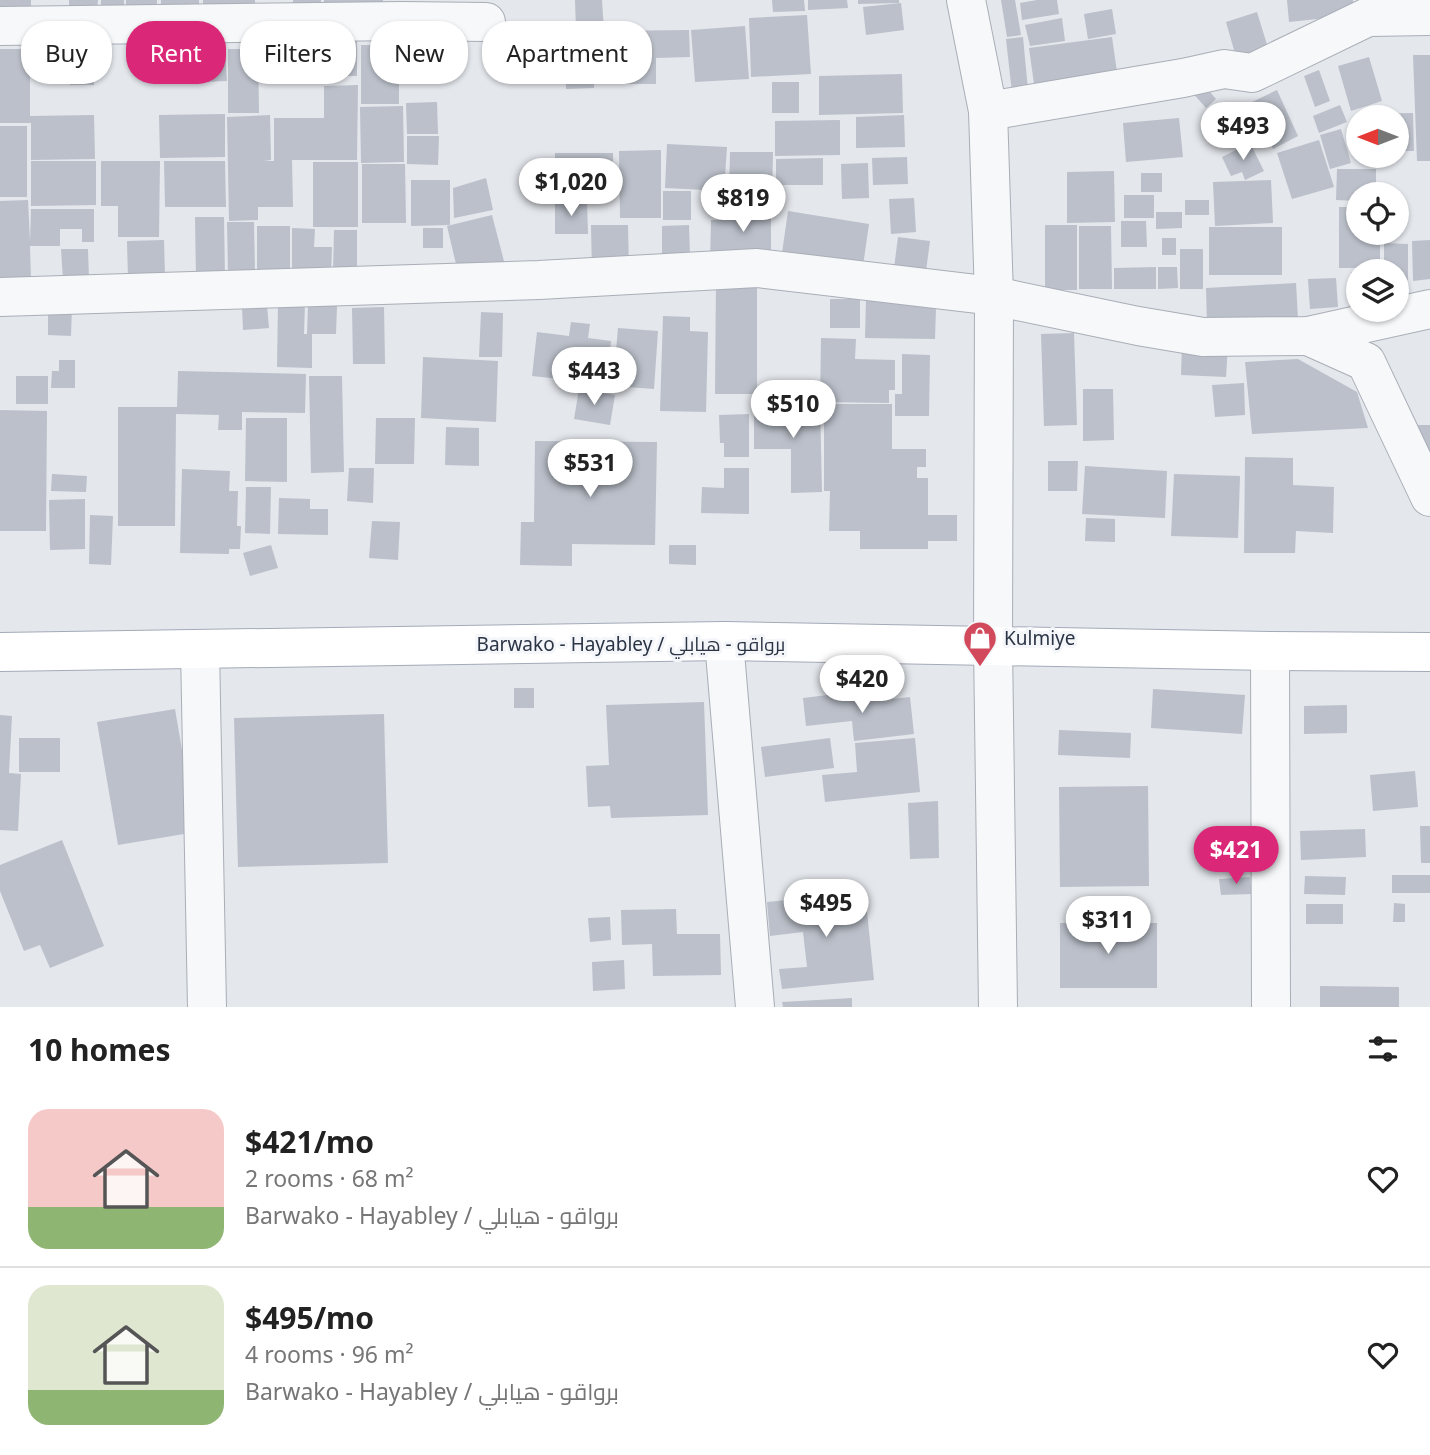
<!DOCTYPE html>
<html lang="en">
<head>
<meta charset="utf-8">
<style>
	:root { --surface:#fff; --page:#f6f6f6; --text:#222; --muted:#767676; --line:#e0e0e0; --accent:#db2777 }
	body { margin:0; font-family:"Noto Sans",Cairo,sans-serif; background:var(--page); color:var(--text); height:100vh; display:flex; flex-direction:column; font-size:26px; white-space:nowrap }
	* { box-sizing:border-box; margin:0 }
	p { font-size:23px; color:var(--muted) }
	.icon { flex:none; width:38px; height:38px; fill:none; stroke:currentColor; stroke-width:2; stroke-linecap:round; stroke-linejoin:round }
	.map { position:relative; height:1007px; overflow:hidden }
	.sheet { display:flex; flex-direction:column; background:var(--surface); flex:1 }
	.sheet>* { flex:none }
	.top-card { position:absolute; left:21px; top:21px; width:700px; height:63px; display:flex; gap:14px }
	.needle { width:46px; rotate:270deg }
	.buttons { position:absolute; left:1346px; top:105px; display:grid; gap:14px }
	.buttons a { display:grid; place-items:center; width:63px; height:63px; border-radius:50%; background:var(--surface); box-shadow:0 2px 5px #0004; font-size:35px }
	.price { position:absolute; translate:-50% -60px; padding:0 16px; border-radius:24px; background:#fff; color:#222; font-size:23px; line-height:46px; filter:drop-shadow(0 2px 4px #0008) }
	.price::after { content:''; position:absolute; left:50%; top:42px; width:21px; height:16px; margin-left:-10px; background:inherit; clip-path:polygon(0 0,100% 0,50% 100%) }
	.price.current { background:var(--accent); color:#fff }
	ul { padding:0; list-style:none }
	li { display:flex; align-items:center; gap:21px; height:175px; padding:0 28px }
	li+li { border-top:2px solid var(--line) }
	li span { display:grid; place-items:center; flex:none; width:196px; height:140px; border-radius:21px; color:#555 }
	li>.icon { margin-inline-start:auto }
	span .icon { width:84px; height:84px; fill:#fffc; stroke-width:1 }
	li b { font-size:30px }
	h2 { display:flex; justify-content:space-between; align-items:center; height:84px; padding:0 28px; font-size:30px }
	.chip { padding:0 24px; border-radius:28px; background:var(--surface); box-shadow:0 2px 5px #0004; font-size:24px; line-height:63px }
	.chip.current { background:var(--accent); color:#fff }
	.map>svg:first-child { display:block }
</style>
</head>
<body>
<div class="map">
<svg width="1430" height="1007" viewBox="0 0 1430 1007">
	<rect width="100%" height="100%" fill="#e4e7ec"/>
	<!-- building -->
	<g fill="#bbc0ca">
		<polygon points="0,0 31,0 31,15 0,16"/>
		<polygon points="69,0 98,0 97,8 69,8"/>
		<polygon points="101,0 124,0 124,9 101,10"/>
		<rect x="126" y="0" width="31" height="8"/>
		<rect x="161" y="0" width="38" height="12"/>
		<polygon points="203,0 255,0 255,13 203,12"/>
		<polygon points="293,0 321,0 321,10 293,11"/>
		<rect x="324" y="0" width="59" height="3"/>
		<polygon points="575,0 602,0 604,31 689,30 690,57 656,58 656,84 598,84 597,60 568,61 567,35 597,34 596,31 576,31"/>
		<polygon points="772,0 804,0 805,11 773,12"/>
		<polygon points="808,0 847,0 848,8 808,10"/>
		<polygon points="858,0 899,0 899,3 858,4"/>
		<polygon points="1001,0 1015,0 1021,35 1007,37"/>
		<polygon points="1037,0 1057,0 1059,14 1022,20 1020,3"/>
		<polygon points="1287,0 1353,0 1355,15 1289,22"/>
		<polygon points="901,3 904,30 866,35 863,7"/>
		<polygon points="1112,9 1116,34 1088,39 1084,14"/>
		<polygon points="1257,12 1268,48 1236,57 1226,22"/>
		<polygon points="807,15 811,74 751,77 749,18"/>
		<polygon points="1062,18 1065,41 1030,46 1025,25"/>
		<polygon points="745,26 749,79 695,82 691,30"/>
		<polygon points="1023,37 1029,100 1013,102 1006,39"/>
		<polygon points="1112,37 1117,72 1034,84 1029,48"/>
		<polygon points="357,38 357,76 313,76 312,39"/>
		<rect x="361" y="45" width="38" height="59"/>
		<polygon points="0,49 30,49 30,116 94,115 95,159 31,160 31,123 0,123"/>
		<polygon points="200,49 225,49 227,81 201,82"/>
		<polygon points="228,49 258,49 259,113 228,113"/>
		<polygon points="292,49 294,84 266,84 265,50"/>
		<rect x="70" y="53" width="24" height="32"/>
		<polygon points="1413,55 1430,55 1430,161 1417,161"/>
		<polygon points="1369,57 1382,101 1351,111 1338,66"/>
		<polygon points="566,64 594,64 594,88 566,89"/>
		<polygon points="1319,70 1330,101 1315,107 1304,76"/>
		<polygon points="902,74 903,113 819,115 819,76"/>
		<polygon points="1200,80 1216,99 1206,108 1190,90"/>
		<rect x="772" y="82" width="27" height="31"/>
		<polygon points="358,85 357,160 292,160 293,207 258,207 258,220 229,221 227,117 270,115 271,160 264,161 274,161 274,118 324,118 324,86"/>
		<polygon points="1277,90 1298,136 1273,149 1250,103"/>
		<polygon points="437,102 438,134 407,134 406,103"/>
		<polygon points="1340,105 1347,122 1319,133 1313,116"/>
		<polygon points="403,106 404,162 361,163 360,107"/>
		<polygon points="1236,111 1245,138 1222,146 1212,118"/>
		<polygon points="1413,113 1414,151 1396,151 1396,117 1360,117 1360,114"/>
		<polygon points="225,114 225,157 160,158 159,115"/>
		<polygon points="904,115 905,147 856,148 856,117"/>
		<polygon points="1179,118 1183,157 1126,162 1123,123"/>
		<polygon points="840,120 840,155 775,156 775,121"/>
		<rect x="0" y="126" width="27" height="71"/>
		<polygon points="1341,129 1351,163 1330,169 1320,135"/>
		<polygon points="407,136 439,136 438,165 407,164"/>
		<polygon points="1319,140 1334,187 1292,199 1277,153"/>
		<polygon points="1250,143 1264,171 1245,180 1242,172 1231,176 1222,157"/>
		<polygon points="667,144 727,147 724,191 665,188"/>
		<polygon points="661,150 661,218 620,218 619,151"/>
		<polygon points="730,152 773,152 772,195 729,194"/>
		<polygon points="555,153 613,153 613,197 555,198"/>
		<polygon points="907,157 908,184 873,185 872,158"/>
		<polygon points="823,158 823,185 776,185 776,159"/>
		<polygon points="31,161 96,161 96,205 31,206"/>
		<polygon points="101,161 160,161 159,237 118,237 118,206 101,206"/>
		<polygon points="164,161 225,161 226,207 165,207"/>
		<rect x="313" y="162" width="45" height="65"/>
		<polygon points="868,163 869,198 842,199 841,164"/>
		<polygon points="362,164 405,164 406,223 362,223"/>
		<polygon points="1337,169 1376,169 1376,194 1358,194 1358,201 1336,200"/>
		<polygon points="1114,171 1115,222 1067,223 1067,172"/>
		<rect x="1141" y="173" width="21" height="19"/>
		<polygon points="486,178 493,210 454,218 453,188"/>
		<polygon points="411,180 450,180 450,225 411,226"/>
		<polygon points="1271,180 1273,223 1215,226 1213,182"/>
		<rect x="663" y="191" width="28" height="29"/>
		<rect x="1124" y="195" width="30" height="23"/>
		<polygon points="729,198 771,198 771,265 710,265 711,220 729,220"/>
		<polygon points="914,198 916,232 891,234 889,199"/>
		<polygon points="28,200 30,242 31,209 94,209 94,242 82,242 82,229 60,229 60,246 30,246 31,280 0,281 0,201"/>
		<rect x="1185" y="200" width="24" height="15"/>
		<polygon points="587,202 588,234 555,234 555,203"/>
		<polygon points="1339,207 1358,207 1358,233 1380,233 1380,268 1339,268"/>
		<polygon points="788,211 869,224 863,266 782,253"/>
		<polygon points="1156,212 1182,212 1182,228 1156,229"/>
		<polygon points="492,215 506,269 460,281 447,226"/>
		<polygon points="195,217 224,217 225,277 196,278"/>
		<polygon points="1121,221 1146,221 1147,247 1121,247"/>
		<polygon points="227,222 254,222 255,274 228,274"/>
		<polygon points="591,225 628,225 629,272 592,273"/>
		<polygon points="689,225 690,257 662,257 662,226"/>
		<rect x="1045" y="225" width="32" height="65"/>
		<rect x="257" y="226" width="33" height="44"/>
		<polygon points="1079,226 1111,226 1112,289 1079,289"/>
		<rect x="1209" y="227" width="73" height="48"/>
		<polygon points="292,228 315,229 314,247 332,247 331,277 292,276"/>
		<rect x="423" y="228" width="20" height="20"/>
		<polygon points="334,230 357,230 357,274 333,273"/>
		<polygon points="898,237 930,241 926,271 894,268"/>
		<rect x="1162" y="238" width="14" height="17"/>
		<polygon points="164,240 165,277 128,278 127,241"/>
		<polygon points="1430,240 1430,279 1413,281 1412,241"/>
		<polygon points="1384,243 1408,244 1408,280 1396,280 1396,271 1384,271"/>
		<polygon points="61,249 88,249 89,279 63,280"/>
		<rect x="1180" y="249" width="23" height="40"/>
		<polygon points="1156,267 1156,289 1114,289 1114,268"/>
		<polygon points="1158,267 1177,267 1178,288 1158,289"/>
		<polygon points="1358,271 1358,298 1351,298 1351,272"/>
		<polygon points="1336,278 1338,307 1310,309 1308,279"/>
		<polygon points="716,279 757,279 757,394 715,394"/>
		<polygon points="1296,283 1298,319 1207,324 1206,288"/>
		<rect x="830" y="299" width="30" height="29"/>
		<polygon points="866,299 936,308 935,339 865,338"/>
		<polygon points="278,303 305,303 304,334 307,334 308,305 337,306 336,334 312,334 312,368 277,367"/>
		<polygon points="267,305 269,328 243,330 242,306"/>
		<polygon points="48,307 72,307 71,336 48,335"/>
		<polygon points="384,307 385,364 353,364 352,308"/>
		<polygon points="481,312 503,313 502,357 479,357"/>
		<polygon points="663,316 690,317 690,331 708,332 706,412 660,411"/>
		<polygon points="571,322 590,324 588,338 611,341 606,384 532,376 537,332 569,336"/>
		<polygon points="618,328 658,331 654,389 613,386"/>
		<polygon points="1074,333 1077,425 1044,426 1041,334"/>
		<polygon points="821,338 856,339 855,359 895,360 895,390 889,390 889,403 820,402"/>
		<polygon points="1182,343 1228,345 1226,377 1181,375"/>
		<polygon points="902,354 930,355 929,416 895,416 895,394 902,394"/>
		<polygon points="423,357 498,361 496,422 421,418"/>
		<polygon points="1298,359 1357,392 1368,428 1252,434 1245,362"/>
		<polygon points="59,360 75,360 75,388 51,388 52,371 59,371"/>
		<polygon points="178,371 306,374 305,413 242,412 242,430 218,430 219,415 176,414 175,526 118,526 118,407 177,407"/>
		<rect x="16" y="376" width="32" height="28"/>
		<polygon points="309,376 342,376 344,472 311,473"/>
		<polygon points="1244,383 1245,415 1215,417 1212,385"/>
		<polygon points="579,389 615,395 610,425 574,419"/>
		<polygon points="1083,389 1113,389 1114,440 1083,441"/>
		<polygon points="820,403 822,492 791,493 791,449 754,449 754,404"/>
		<polygon points="824,404 892,404 892,449 926,449 926,467 917,467 917,478 928,478 928,515 957,515 957,541 928,541 928,549 860,549 860,531 829,531 830,491 824,491"/>
		<polygon points="0,410 47,411 46,531 0,531"/>
		<polygon points="749,414 749,457 724,457 724,443 720,443 719,415"/>
		<polygon points="246,418 287,418 287,482 245,481"/>
		<polygon points="376,418 415,418 414,464 375,464"/>
		<polygon points="1407,425 1430,425 1430,469"/>
		<polygon points="446,427 479,428 479,466 445,465"/>
		<polygon points="535,441 657,442 655,545 572,544 572,566 520,565 521,522 534,522"/>
		<polygon points="1245,457 1293,458 1293,485 1334,487 1333,533 1296,531 1295,553 1244,553"/>
		<polygon points="1048,461 1078,461 1077,491 1048,491"/>
		<polygon points="1085,466 1167,471 1165,518 1082,514"/>
		<polygon points="349,468 374,468 373,503 347,501"/>
		<polygon points="724,468 749,468 749,514 701,513 702,487 724,488"/>
		<polygon points="182,469 230,471 229,491 238,491 237,526 241,526 240,549 229,549 229,554 180,553"/>
		<polygon points="52,474 87,476 86,492 51,491"/>
		<polygon points="1174,474 1240,476 1238,538 1171,536"/>
		<polygon points="246,487 271,487 270,534 245,533"/>
		<polygon points="279,498 310,499 310,509 328,509 328,535 278,534"/>
		<polygon points="85,499 85,549 50,550 49,500"/>
		<polygon points="90,515 113,516 111,565 89,564"/>
		<polygon points="1086,518 1115,519 1115,542 1085,541"/>
		<polygon points="372,521 400,522 398,560 369,558"/>
		<polygon points="271,545 278,568 250,576 243,553"/>
		<polygon points="669,545 696,545 696,565 669,564"/>
		<rect x="514" y="688" width="20" height="20"/>
		<polygon points="1153,689 1245,695 1242,734 1151,728"/>
		<polygon points="853,692 855,703 910,697 914,734 854,741 852,721 806,726 803,698"/>
		<polygon points="704,702 708,815 611,818 610,806 588,807 586,766 609,765 606,705"/>
		<polygon points="1347,705 1347,733 1304,734 1304,706"/>
		<polygon points="175,709 196,832 118,845 97,722"/>
		<polygon points="384,714 388,863 238,867 234,718"/>
		<polygon points="0,715 12,716 9,773 21,774 18,831 0,830"/>
		<polygon points="1059,730 1131,733 1130,758 1058,755"/>
		<rect x="19" y="738" width="41" height="34"/>
		<polygon points="830,738 834,768 765,777 761,747"/>
		<polygon points="915,738 920,792 825,802 822,775 857,772 855,743"/>
		<polygon points="1415,771 1418,807 1373,811 1370,775"/>
		<polygon points="1148,786 1149,886 1060,887 1059,787"/>
		<polygon points="938,801 939,858 910,859 908,803"/>
		<polygon points="1420,826 1430,826 1430,863 1421,863"/>
		<polygon points="1365,829 1366,857 1301,860 1300,831"/>
		<polygon points="62,840 104,946 50,968 40,945 24,951 0,891 0,865"/>
		<rect x="1392" y="875" width="38" height="18"/>
		<polygon points="1305,876 1346,877 1345,895 1304,894"/>
		<polygon points="1250,877 1252,894 1221,895 1219,879"/>
		<polygon points="865,892 874,980 782,989 779,969 807,967 803,932 770,936 767,902"/>
		<polygon points="1394,903 1405,904 1405,922 1393,922"/>
		<rect x="1306" y="904" width="37" height="20"/>
		<polygon points="676,909 677,934 720,934 721,975 653,976 652,944 622,945 621,910"/>
		<polygon points="610,917 611,940 590,942 588,918"/>
		<rect x="1060" y="923" width="97" height="65"/>
		<polygon points="624,960 625,989 593,991 592,962"/>
		<polygon points="1320,986 1399,987 1399,1007 1320,1007"/>
		<polygon points="852,998 852,1007 783,1007 782,1002"/>
	</g>
	<g fill="none" stroke-linecap="round" stroke-linejoin="round">
		<!-- minor casing -->
		<g stroke="#a9aeb7" stroke-width="40">
			<g id="minor">
				<polyline points="966,0 988,111 994,296 993,645 998,1007"/>
				<polyline points="0,26 402,21 486,22"/>
				<polyline points="988,111 1183,78 1224,69 1252,73 1368,17 1430,16"/>
				<polyline points="0,297 539,280 757,268 994,296 1138,326 1203,337 1308,336 1430,309"/>
				<polyline points="1308,336 1366,362 1430,497"/>
				<polyline points="724,641 755,1007"/>
				<polyline points="200,649 207,1007"/>
				<polyline points="1270,651 1271,1007"/>
			</g>
		</g>
		<!-- major casing -->
		<g stroke="#a3abb8" stroke-width="40">
			<polyline id="major" points="0,652 724,641 1270,651 1430,652"/>
		</g>
		<!-- minor -->
		<use href="#minor" stroke="#f7f8fa" stroke-width="38"/>
		<!-- major -->
		<use href="#major" stroke="#fff" stroke-width="38"/>
	</g>
	<!-- icons -->
	<defs>
		<g id="shop-pin" transform="scale(1.75)"><path d="M0 17L-7.5 6A9.5 9.5 0 1 1 7.5 6Z" fill="#d1495b" stroke="#f4f6f9"/><path d="M-5-2.5h2.3a2.7 3.5 0 0 1 5.4 0H5L5.5 6h-11ZM-1.5-2.5h3a1.5 2.3 0 0 0-3 0Z" fill="#fff"/></g>
	</defs>
	<g fill-rule="evenodd">
		<use href="#shop-pin" x="980" y="638"/>
	</g>
	<g text-anchor="middle" dominant-baseline="central" stroke-width="6" stroke-linejoin="round" paint-order="stroke">
		<!-- poi labels -->
		<g font-size="19" fill="#2b3445" stroke="#f4f6f9" text-anchor="start">
			<text x="1004" y="638">Kulmiye</text>
		</g>
		<!-- street labels -->
		<g font-size="19" fill="#2b3445" stroke="#f4f6f9">
			<text x="631" y="644">Barwako - Hayabley / برواقو - هيابلي</text>
		</g>
	</g>
</svg>
<div class="buttons">
<a><svg class="needle" viewBox="-14 -14 28 28"><path d="M0-13l5 13h-10z" fill="#e53935"/><path d="M0 13l5-13h-10z" fill="#767676"/></svg></a>
<a><svg class="icon" aria-label="locate" viewBox="0 0 24 24"><circle cx="12" cy="12" r="6"/><path d="M12 2v4M12 18v4M2 12h4M18 12h4"/></svg></a>
<a><svg class="icon" aria-label="layers" viewBox="0 0 24 24"><path d="M12 4l9 5-9 5-9-5zM3 14l9 5 9-5"/></svg></a>
</div>
<b class="price" style="left:1243px;top:162px">$493</b>
<b class="price" style="left:571px;top:218px">$1,020</b>
<b class="price" style="left:743px;top:234px">$819</b>
<b class="price" style="left:594px;top:407px">$443</b>
<b class="price" style="left:793px;top:440px">$510</b>
<b class="price" style="left:590px;top:499px">$531</b>
<b class="price" style="left:862px;top:715px">$420</b>
<b class="price current" style="left:1236px;top:886px">$421</b>
<b class="price" style="left:826px;top:939px">$495</b>
<b class="price" style="left:1108px;top:956px">$311</b>
<div class="top-card">
<a class="chip">Buy</a>
<a class="chip current">Rent</a>
<a class="chip">Filters</a>
<a class="chip">New</a>
<a class="chip">Apartment</a>
</div>
</div>
<section class="sheet">
<h2>10 homes<svg class="icon" aria-label="filters" viewBox="0 0 24 24"><path d="M4 7h16M4 17h16"/><circle cx="9" cy="7" r="2"/><circle cx="15" cy="17" r="2"/></svg></h2>
<ul>
<li><span style="background:linear-gradient(#f6c9c9 70%,#8fb573 0)"><svg class="icon" aria-label="home" viewBox="0 0 24 24"><path d="M3 11l9-7 9 7M6 9v11h12V9"/></svg></span><div><b>$421/mo</b><p>2 rooms · 68 m²</p><p>Barwako - Hayabley / برواقو - هيابلي</p></div><svg class="icon" aria-label="heart" viewBox="0 0 24 24"><path d="M12 20l-8-8c-3-5 5-10 8-4 3-6 11-1 8 4z"/></svg></li>
<li><span style="background:linear-gradient(#dfe7d0 75%,#8fb573 0)"><svg class="icon" aria-label="home" viewBox="0 0 24 24"><path d="M3 11l9-7 9 7M6 9v11h12V9"/></svg></span><div><b>$495/mo</b><p>4 rooms · 96 m²</p><p>Barwako - Hayabley / برواقو - هيابلي</p></div><svg class="icon" aria-label="heart" viewBox="0 0 24 24"><path d="M12 20l-8-8c-3-5 5-10 8-4 3-6 11-1 8 4z"/></svg></li>
</ul>
</section>
</body>
</html>
